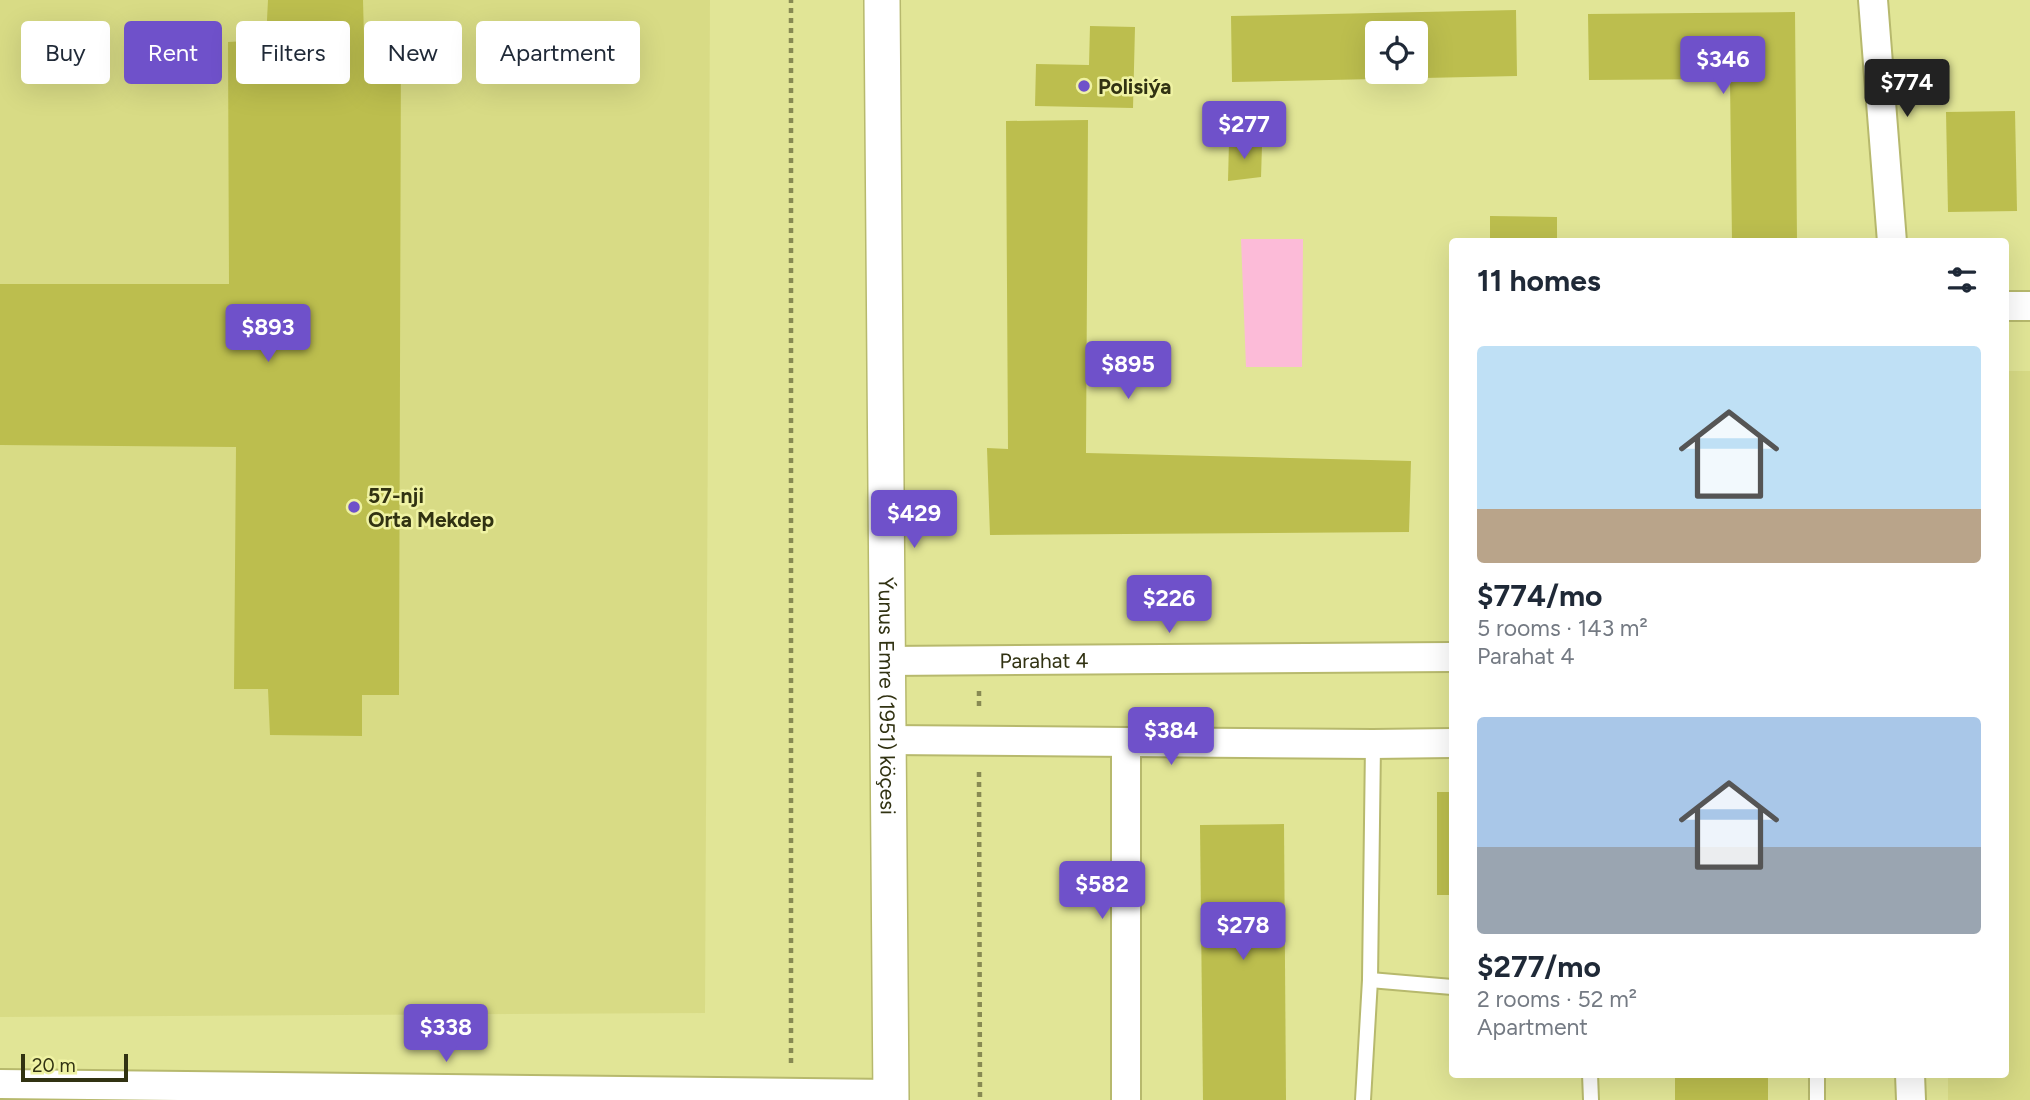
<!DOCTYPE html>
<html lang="en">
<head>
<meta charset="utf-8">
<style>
	:root { --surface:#fff; --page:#f2f2f3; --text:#1f2937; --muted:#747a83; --accent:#6f51ca }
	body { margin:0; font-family:Figtree,sans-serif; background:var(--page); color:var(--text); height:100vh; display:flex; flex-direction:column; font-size:26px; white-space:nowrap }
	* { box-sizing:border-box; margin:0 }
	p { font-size:23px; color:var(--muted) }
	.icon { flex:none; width:38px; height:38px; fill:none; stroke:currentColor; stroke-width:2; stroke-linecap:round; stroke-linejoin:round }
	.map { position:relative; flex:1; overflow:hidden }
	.side { position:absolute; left:1449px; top:238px; width:560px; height:840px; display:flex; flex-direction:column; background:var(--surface); border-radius:7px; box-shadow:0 7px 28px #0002 }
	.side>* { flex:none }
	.banner { position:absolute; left:21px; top:21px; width:665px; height:63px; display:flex; gap:14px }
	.controls { position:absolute; left:1365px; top:21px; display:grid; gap:14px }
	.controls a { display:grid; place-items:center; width:63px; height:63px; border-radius:7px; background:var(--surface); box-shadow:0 7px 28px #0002; font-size:35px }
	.scale { position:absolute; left:21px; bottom:18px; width:107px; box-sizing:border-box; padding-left:7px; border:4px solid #313212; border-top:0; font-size:19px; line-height:24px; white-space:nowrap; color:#313212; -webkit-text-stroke:5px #eff2a3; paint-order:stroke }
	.price { position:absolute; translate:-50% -60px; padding:0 16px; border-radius:7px; background:var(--accent); color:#fff; font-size:23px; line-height:46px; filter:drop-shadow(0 2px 4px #0008) }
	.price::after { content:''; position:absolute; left:50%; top:42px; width:21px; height:16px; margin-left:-10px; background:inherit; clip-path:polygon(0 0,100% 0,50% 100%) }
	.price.current { background:#222; color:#fff }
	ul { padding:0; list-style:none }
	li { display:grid; align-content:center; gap:14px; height:371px; padding:0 28px }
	li span { display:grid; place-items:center; height:217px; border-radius:7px; color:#555 }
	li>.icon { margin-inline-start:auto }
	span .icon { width:126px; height:126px; fill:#fffc; stroke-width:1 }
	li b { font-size:30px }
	h2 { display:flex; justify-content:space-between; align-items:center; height:84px; padding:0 28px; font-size:30px }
	.pill { padding:0 24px; border-radius:7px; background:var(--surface); box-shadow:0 7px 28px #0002; font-size:24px; line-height:63px }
	.pill.current { background:var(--accent); color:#fff }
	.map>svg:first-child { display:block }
</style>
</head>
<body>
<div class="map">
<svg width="2030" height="1100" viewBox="0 0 2030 1100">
	<rect width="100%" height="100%" fill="#e1e596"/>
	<!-- built -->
	<g fill="#d8db85">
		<polygon points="0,0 710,0 705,1013 0,1017"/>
		<polygon points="2006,371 2030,371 2030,1100 1948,1100 1948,1075 2006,1074"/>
	</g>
	<!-- green -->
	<polygon fill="#fcbbd8" points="1241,239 1303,239 1302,367 1246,367"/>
	<!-- building -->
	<g fill="#bcbe4e" fill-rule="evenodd">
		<polygon points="268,0 363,0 364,38 401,39 399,695 362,695 362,736 270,735 268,689 234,689 236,447 0,445 0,284 229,284 228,42 266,40"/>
		<path d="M1516,10L1517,76L1232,82L1231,16ZM1377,33H1416V72H1377Z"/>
		<polygon points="1795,12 1797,242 1732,242 1730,79 1589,80 1588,14"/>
		<polygon points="1090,26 1135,27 1133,108 1035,106 1036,64 1089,65"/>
		<polygon points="2015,111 2017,211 1948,212 1946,112"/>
		<polygon points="1088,120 1086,453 1411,461 1409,532 990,535 987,448 1008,449 1006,121"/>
		<polygon points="1229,142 1262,145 1261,177 1228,181"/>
		<polygon points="1490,216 1557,217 1557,242 1490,242"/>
		<rect x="1437" y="792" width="15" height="103"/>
		<polygon points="1284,824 1286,1100 1203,1100 1200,825"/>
		<rect x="1675" y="1074" width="93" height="26"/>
	</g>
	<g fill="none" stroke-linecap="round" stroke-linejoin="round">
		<!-- service casing -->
		<g stroke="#b7b96d" stroke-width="18">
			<g id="service">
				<polyline points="1370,980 1452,987"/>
				<polyline points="1590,1074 1591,1100"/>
				<polyline points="1817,1074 1817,1100"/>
				<polyline points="1363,1100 1370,980 1373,744"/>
			</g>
		</g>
		<!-- minor casing -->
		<g stroke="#b7b96d" stroke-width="32">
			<g id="minor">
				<polyline points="1873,0 1892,242"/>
				<polyline points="2006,306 2030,306"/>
				<path id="s1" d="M886,661L1452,657"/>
				<polyline points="888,740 1373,744 1452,743"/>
				<polyline points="1126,742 1126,1100"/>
				<polyline points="1910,1074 1911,1100"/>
				<polyline points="0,1084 891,1094"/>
			</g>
		</g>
		<!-- tertiary casing -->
		<g stroke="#b7b96d" stroke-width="38">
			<g id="tertiary">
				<path id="s2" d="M882,0L891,1100"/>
			</g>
		</g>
		<!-- path -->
		<g stroke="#888a53" stroke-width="4.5" stroke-dasharray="5 5" stroke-linecap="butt">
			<polyline points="979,691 979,711"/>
			<polyline points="979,772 980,1100"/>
			<polyline points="791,1063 791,0"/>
		</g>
		<!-- service -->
		<use href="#service" stroke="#fff" stroke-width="14"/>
		<!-- minor -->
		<use href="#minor" stroke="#fff" stroke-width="28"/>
		<!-- tertiary -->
		<use href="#tertiary" stroke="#fff" stroke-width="35"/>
	</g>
	<!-- markers -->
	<g fill="#6f51ca" stroke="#eff2a3" stroke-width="2.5">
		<circle cx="1084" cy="86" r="7"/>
		<circle cx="354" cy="507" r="7"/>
	</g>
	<g text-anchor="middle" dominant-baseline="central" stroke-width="5" stroke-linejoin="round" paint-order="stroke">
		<!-- poi labels -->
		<g font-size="21" font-weight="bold" fill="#313212" stroke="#eff2a3" text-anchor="start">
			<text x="1098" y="86">Polisiýa</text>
			<text x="368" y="495">57-nji<tspan x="368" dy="24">Orta Mekdep</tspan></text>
		</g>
		<!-- street labels -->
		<g font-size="21" fill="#313212" stroke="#eff2a3">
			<text stroke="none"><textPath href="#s1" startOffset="158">Parahat 4</textPath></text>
			<text stroke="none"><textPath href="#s2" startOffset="696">Ýunus Emre (1951) köçesi</textPath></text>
		</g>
	</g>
</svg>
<div class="controls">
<a><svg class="icon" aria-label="locate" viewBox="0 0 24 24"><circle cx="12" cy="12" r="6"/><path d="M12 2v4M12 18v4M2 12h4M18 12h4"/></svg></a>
</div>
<div class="scale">20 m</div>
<b class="price" style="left:1723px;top:96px">$346</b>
<b class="price current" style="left:1907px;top:119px">$774</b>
<b class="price" style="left:1244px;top:161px">$277</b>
<b class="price" style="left:268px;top:364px">$893</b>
<b class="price" style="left:1128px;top:401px">$895</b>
<b class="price" style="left:914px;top:550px">$429</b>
<b class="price" style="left:1169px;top:635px">$226</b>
<b class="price" style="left:1171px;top:767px">$384</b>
<b class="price" style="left:1102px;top:921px">$582</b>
<b class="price" style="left:1243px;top:962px">$278</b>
<b class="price" style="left:446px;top:1064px">$338</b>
<div class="banner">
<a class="pill">Buy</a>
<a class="pill current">Rent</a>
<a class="pill">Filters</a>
<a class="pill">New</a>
<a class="pill">Apartment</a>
</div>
<section class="side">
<h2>11 homes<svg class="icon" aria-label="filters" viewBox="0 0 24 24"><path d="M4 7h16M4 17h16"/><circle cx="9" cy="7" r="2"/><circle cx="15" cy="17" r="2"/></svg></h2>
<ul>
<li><span style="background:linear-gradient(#bfe0f5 75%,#b9a48a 0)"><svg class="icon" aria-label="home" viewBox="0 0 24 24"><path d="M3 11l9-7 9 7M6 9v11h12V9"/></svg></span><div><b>$774/mo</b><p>5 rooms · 143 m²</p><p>Parahat 4</p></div></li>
<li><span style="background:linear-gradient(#a9c7e8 60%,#9aa5b1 0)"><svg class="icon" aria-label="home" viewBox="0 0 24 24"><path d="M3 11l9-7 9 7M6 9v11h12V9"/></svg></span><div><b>$277/mo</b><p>2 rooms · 52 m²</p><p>Apartment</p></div></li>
</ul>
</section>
</div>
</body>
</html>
